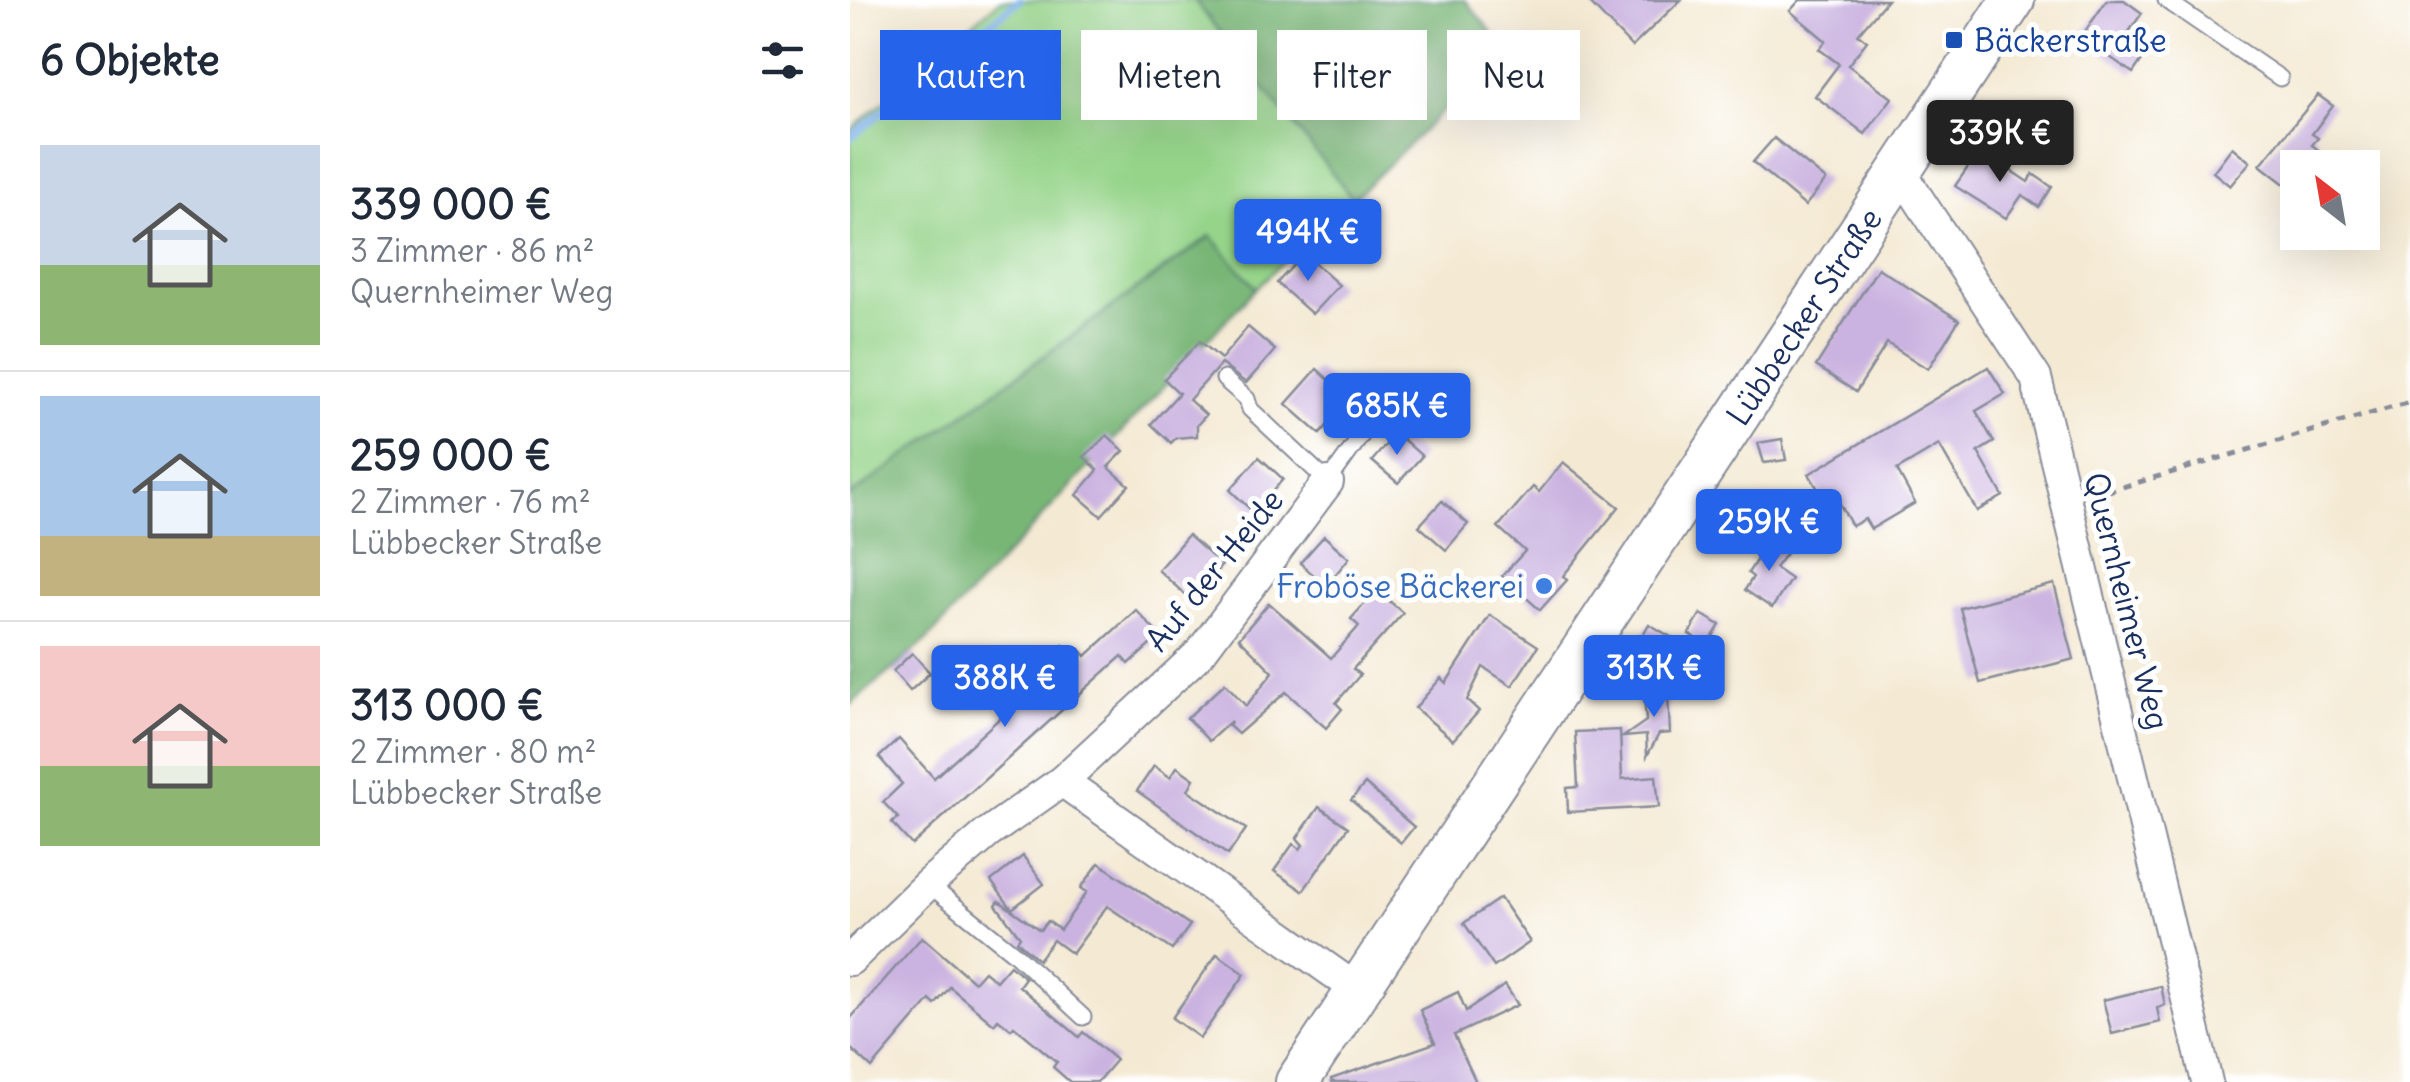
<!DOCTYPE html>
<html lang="de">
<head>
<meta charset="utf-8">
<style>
	:root { --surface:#fff; --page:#f2f2f3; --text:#1f2937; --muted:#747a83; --line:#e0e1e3; --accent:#2563eb }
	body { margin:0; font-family:Delius,sans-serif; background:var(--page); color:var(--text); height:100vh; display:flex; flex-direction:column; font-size:38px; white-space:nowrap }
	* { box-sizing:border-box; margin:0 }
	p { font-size:32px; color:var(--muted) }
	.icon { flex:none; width:55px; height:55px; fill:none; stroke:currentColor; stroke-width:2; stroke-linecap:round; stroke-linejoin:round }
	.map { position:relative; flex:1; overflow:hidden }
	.drawer { display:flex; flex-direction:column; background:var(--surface); width:850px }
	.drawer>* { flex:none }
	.top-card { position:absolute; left:30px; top:30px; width:950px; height:90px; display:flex; gap:20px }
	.needle { width:65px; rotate:329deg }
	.controls { position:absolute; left:1430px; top:150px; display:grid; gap:20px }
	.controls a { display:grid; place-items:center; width:100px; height:100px; border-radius:0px; background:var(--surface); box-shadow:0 10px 40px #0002; font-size:50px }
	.price { position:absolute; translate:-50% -85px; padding:0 22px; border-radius:10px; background:var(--accent); color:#fff; font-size:32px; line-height:65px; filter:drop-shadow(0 2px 5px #0008) }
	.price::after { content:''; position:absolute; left:50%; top:60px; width:30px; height:22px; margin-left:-15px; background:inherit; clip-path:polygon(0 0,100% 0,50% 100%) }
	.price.selected { background:#222; color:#fff }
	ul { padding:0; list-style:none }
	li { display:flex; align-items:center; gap:30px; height:250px; padding:0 40px }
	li+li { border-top:2px solid var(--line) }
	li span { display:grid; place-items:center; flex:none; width:280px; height:200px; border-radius:0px; color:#555 }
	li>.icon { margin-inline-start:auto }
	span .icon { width:120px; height:120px; fill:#fffc; stroke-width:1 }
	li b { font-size:42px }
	h2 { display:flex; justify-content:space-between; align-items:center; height:120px; padding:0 40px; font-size:42px }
	.chip { padding:0 35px; border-radius:0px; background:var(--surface); box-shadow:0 10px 40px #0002; font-size:35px; line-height:90px }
	.chip.selected { background:var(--accent); color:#fff }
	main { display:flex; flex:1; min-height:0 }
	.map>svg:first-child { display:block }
</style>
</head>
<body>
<main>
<section class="drawer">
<h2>6 Objekte<svg class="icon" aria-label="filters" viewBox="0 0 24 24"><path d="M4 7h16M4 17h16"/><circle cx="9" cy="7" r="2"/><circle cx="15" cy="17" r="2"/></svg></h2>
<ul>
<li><span style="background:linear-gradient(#c9d6e8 60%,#8fb573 0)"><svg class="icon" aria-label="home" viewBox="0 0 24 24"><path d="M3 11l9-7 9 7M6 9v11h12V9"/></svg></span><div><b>339 000 €</b><p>3 Zimmer · 86 m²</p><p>Quernheimer Weg</p></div></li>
<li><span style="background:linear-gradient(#a9c7e8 70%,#c2b280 0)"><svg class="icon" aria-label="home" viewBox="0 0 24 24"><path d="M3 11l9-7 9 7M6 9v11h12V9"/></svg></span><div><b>259 000 €</b><p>2 Zimmer · 76 m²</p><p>Lübbecker Straße</p></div></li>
<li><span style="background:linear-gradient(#f6c9c9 60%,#8fb573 0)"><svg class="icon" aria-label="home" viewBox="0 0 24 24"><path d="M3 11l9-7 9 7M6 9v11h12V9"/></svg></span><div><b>313 000 €</b><p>2 Zimmer · 80 m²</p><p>Lübbecker Straße</p></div></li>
</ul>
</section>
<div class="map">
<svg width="1560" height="1082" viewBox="0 0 1560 1082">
	<rect width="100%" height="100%" fill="#fff"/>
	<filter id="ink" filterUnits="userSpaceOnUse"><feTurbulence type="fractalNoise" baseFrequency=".01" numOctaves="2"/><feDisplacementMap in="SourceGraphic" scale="20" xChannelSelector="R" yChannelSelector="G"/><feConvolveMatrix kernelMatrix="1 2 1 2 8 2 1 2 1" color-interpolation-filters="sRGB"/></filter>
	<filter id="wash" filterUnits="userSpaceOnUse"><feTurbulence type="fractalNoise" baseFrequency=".0048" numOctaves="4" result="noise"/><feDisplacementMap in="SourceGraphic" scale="40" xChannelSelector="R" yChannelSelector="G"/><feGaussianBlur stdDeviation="2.25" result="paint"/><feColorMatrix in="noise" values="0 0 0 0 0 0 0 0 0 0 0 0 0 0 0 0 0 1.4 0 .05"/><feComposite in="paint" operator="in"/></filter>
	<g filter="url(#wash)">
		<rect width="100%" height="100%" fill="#f4ead4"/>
		<!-- green -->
		<polygon fill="#96d48a" stroke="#588274" stroke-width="2.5" points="150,0 344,0 503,199 479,217 406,288 360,236 0,496 0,131"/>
		<!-- forest -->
		<g fill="#78b676" stroke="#4a726a" stroke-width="2.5">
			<polygon points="344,0 615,0 656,50 503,199"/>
			<polygon points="361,236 406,288 77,640 0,705 0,496"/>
		</g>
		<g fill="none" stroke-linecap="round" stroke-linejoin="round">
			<!-- stream -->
			<polyline stroke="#7eb2ec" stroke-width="8" points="0,138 169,0"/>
		</g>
		<g id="blocks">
			<!-- building -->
			<g fill="#cab3e0">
				<polygon points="737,0 831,0 782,47"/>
				<polygon points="950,0 1037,0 1008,34 1017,41 998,65 1042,98 1015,134 965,96 989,64 969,49 976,41 940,11"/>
				<polygon points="1257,0 1274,0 1292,13 1276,36 1298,51 1283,73 1231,37"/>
				<polygon points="1468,95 1483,106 1462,134 1468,138 1462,145 1474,154 1463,168 1448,168 1448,173 1437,186 1410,165"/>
				<polygon points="924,138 976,180 955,206 903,162"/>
				<polygon points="1382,147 1400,162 1380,186 1363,172"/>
				<polygon points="1130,150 1178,182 1183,174 1202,187 1189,207 1172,195 1156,218 1105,186"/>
				<polygon points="454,254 489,285 462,314 427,283"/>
				<polygon points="1028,268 1109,320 1078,369 1037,343 1006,392 966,366"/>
				<polygon points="398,327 425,350 396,383 371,364 339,400 356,415 347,425 347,436 326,438 321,443 301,424 329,393 314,379 350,341 371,359"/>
				<polygon points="1138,367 1155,394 1126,411 1144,442 1128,452 1153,496 1127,511 1089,445 1047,470 1065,503 1021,529 1015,519 1002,526 985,495 975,501 959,474"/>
				<polygon points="467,369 500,399 470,434 436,404"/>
				<polygon points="546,433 572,456 548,483 522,461"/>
				<polygon points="257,435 274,451 258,467 279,485 251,516 227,495 248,470 234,457"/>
				<polygon points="932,439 936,460 914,463 908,443"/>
				<polygon points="409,457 433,479 404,513 380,490"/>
				<polygon points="713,462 769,507 713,576 717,580 690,610 652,576 675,551 648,527 683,487 689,492"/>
				<polygon points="592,501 618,524 596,550 569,526"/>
				<polygon points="338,535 372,565 341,600 308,570"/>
				<polygon points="474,536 499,558 476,586 450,563"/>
				<polygon points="922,536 940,548 925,568 941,579 922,608 895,590 903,577 898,573"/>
				<polygon points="1204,584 1224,659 1130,683 1110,608"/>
				<polygon points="527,590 553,613 503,669 510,675 486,703 492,709 476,728 436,692 388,734 379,726 381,721 359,741 337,718 375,683 396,706 423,672 389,638 419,603 481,658 509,626 501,619"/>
				<polygon points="286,610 310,636 279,664 272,656 62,845 42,823 48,818 33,802 52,784 29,757 49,739 84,778 186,685 177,677 213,645 223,656 230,649 236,656"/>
				<polygon points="851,614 870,625 861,640 850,641 839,634"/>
				<polygon points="640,615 688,646 662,686 633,667 617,700 629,711 603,740 565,708 591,678 596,683"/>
				<polygon points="799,624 826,640 799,687 772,671"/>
				<polygon points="62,653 80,673 60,691 43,671"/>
				<polygon points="818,695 820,733 809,734 797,756 796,735 773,737 796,721 794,697"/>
				<polygon points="770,730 772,779 806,776 809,807 718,812 717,788 728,787 725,732"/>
				<polygon points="304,766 320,777 327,767 344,779 338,790 396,829 378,855 287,791"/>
				<polygon points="515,784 564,827 551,843 501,800"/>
				<polygon points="469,807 498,827 453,891 424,871 443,844 450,849 453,845 447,838"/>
				<polygon points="173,856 194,884 162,909 141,881"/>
				<polygon points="249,863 340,925 322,950 257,906 222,954 203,940 188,960 167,941 170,937 146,905 149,901 190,930 198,921 210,930 237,892 231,888"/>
				<polygon points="650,898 680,942 644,967 614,923"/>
				<polygon points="72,937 124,982 134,971 146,981 160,965 175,978 169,986 229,1037 233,1032 266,1060 247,1082 220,1082 203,1067 207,1062 164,1026 161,1029 148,1019 144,1024 100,987 85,1005 80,1000 22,1068 0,1048 0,1019"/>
				<polygon points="367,954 395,974 350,1038 322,1018"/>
				<polygon points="655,985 668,1005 604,1035 626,1082 482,1082 481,1079 585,1043 570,1010 608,992 616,1011"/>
				<polygon points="1311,986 1315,1005 1307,1008 1310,1022 1262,1034 1253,1000"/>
			</g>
		</g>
	</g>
	<g filter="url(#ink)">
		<use href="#blocks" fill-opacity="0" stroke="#888c99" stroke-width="2.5"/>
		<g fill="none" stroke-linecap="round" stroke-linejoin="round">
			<!-- service casing -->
			<g stroke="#888c99" stroke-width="19">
				<g id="service">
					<polyline points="1316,0 1430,78"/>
					<polyline points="374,379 397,399 400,409 478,482 541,394"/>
					<polyline points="78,884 164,953 233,1017"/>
				</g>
			</g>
			<!-- minor casing -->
			<g stroke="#888c99" stroke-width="34">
				<g id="minor">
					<polyline points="1050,171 1186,378 1357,1082"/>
					<polyline points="212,781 508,990"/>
					<polyline points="0,960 78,884 138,833 212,781 350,653 478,482"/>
				</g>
			</g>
			<!-- secondary casing -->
			<g stroke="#888c99" stroke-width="46">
				<g id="secondary">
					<path id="s1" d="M447,1082L1163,0"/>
				</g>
			</g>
			<!-- path -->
			<polyline stroke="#888c99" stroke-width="5" stroke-dasharray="8 8" stroke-linecap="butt" points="1242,496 1560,402"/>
			<!-- service -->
			<use href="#service" stroke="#fff" stroke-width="15"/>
			<!-- minor -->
			<use href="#minor" stroke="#fff" stroke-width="30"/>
			<!-- secondary -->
			<use href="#secondary" stroke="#fff" stroke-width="42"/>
		</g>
	</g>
	<!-- markers -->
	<rect fill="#1a4fb4" stroke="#fff" stroke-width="4" x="1094" y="30" width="20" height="20" rx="5"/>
	<circle fill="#3f7fe0" stroke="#fff" stroke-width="4" cx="694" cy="586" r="10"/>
	<g text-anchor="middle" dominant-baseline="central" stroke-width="10" stroke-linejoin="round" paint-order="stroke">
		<!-- transit labels -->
		<g font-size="32" fill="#164399" stroke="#fff" text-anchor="start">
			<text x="1124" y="40">Bäckerstraße</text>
		</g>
		<!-- street labels -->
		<g font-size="32" fill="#1b2f5e" stroke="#fff">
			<text stroke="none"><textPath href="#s1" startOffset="918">Lübbecker Straße</textPath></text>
			<text transform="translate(364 570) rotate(-51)">Auf der Heide</text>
			<text transform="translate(1277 601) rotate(76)">Quernheimer Weg</text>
		</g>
		<!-- shop labels -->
		<g font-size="32" fill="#366cbe" stroke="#fff" text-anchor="end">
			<text x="674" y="586">Froböse Bäckerei</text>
		</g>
	</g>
</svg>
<div class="controls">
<a><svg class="needle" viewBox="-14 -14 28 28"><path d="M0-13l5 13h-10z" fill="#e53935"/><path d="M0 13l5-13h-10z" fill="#747a83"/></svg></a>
</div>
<b class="price selected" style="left:1150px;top:185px">339K €</b>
<b class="price" style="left:458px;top:284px">494K €</b>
<b class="price" style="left:547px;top:458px">685K €</b>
<b class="price" style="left:919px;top:574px">259K €</b>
<b class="price" style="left:804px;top:720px">313K €</b>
<b class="price" style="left:155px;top:730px">388K €</b>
<div class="top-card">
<a class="chip selected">Kaufen</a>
<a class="chip">Mieten</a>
<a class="chip">Filter</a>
<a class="chip">Neu</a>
</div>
</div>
</main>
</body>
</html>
